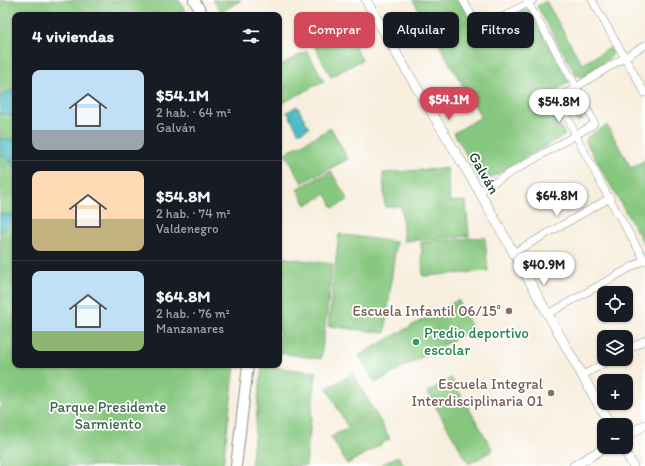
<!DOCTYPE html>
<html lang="es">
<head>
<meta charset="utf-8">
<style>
	:root { --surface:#171b24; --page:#242831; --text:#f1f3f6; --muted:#9ea1a6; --line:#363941; --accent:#d1495b }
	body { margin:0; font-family:Itim,sans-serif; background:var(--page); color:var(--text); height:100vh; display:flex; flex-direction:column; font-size:15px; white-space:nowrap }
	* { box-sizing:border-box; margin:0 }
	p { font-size:13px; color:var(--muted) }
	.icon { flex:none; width:22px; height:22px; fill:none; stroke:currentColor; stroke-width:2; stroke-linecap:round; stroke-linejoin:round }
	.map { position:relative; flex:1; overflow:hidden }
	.sheet { position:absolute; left:12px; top:12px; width:270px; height:356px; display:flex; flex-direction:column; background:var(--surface); border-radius:8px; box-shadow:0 1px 3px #0004 }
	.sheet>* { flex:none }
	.guide { position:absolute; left:294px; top:12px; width:291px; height:36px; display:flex; gap:8px }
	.tools { position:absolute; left:597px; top:286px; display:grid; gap:8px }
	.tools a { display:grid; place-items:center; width:36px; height:36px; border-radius:8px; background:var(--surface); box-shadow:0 1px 3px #0004; font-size:20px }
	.price { position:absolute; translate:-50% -34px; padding:0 9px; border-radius:14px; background:#fff; color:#222; font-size:13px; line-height:26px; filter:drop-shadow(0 1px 2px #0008) }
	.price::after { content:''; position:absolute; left:50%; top:24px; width:12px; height:9px; margin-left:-6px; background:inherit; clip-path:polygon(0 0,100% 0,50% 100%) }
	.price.current { background:var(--accent); color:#fff }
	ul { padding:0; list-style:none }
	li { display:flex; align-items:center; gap:12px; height:100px; padding:0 20px }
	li+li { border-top:1px solid var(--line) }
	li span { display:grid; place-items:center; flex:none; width:112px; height:80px; border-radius:8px; color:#555 }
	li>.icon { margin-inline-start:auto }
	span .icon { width:48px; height:48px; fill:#fffc; stroke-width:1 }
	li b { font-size:17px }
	h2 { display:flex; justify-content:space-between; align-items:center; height:48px; padding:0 20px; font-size:17px }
	.tag { padding:0 14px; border-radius:8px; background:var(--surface); box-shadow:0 1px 3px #0004; font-size:14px; line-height:36px }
	.tag.current { background:var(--accent); color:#fff }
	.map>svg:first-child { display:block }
</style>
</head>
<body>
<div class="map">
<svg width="645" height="466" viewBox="0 0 645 466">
	<rect width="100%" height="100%" fill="#fff"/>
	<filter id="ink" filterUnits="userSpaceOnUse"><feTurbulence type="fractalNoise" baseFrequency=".025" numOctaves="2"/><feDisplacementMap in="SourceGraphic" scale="8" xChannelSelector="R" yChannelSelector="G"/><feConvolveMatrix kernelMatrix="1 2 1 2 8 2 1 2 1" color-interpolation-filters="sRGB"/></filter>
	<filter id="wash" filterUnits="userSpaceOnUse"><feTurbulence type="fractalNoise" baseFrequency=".012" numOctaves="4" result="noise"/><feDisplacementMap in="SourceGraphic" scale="16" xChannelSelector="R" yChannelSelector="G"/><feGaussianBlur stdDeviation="0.9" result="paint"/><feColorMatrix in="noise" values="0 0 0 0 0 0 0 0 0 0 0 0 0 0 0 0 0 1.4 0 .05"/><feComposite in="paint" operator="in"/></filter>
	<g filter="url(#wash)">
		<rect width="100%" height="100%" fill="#f7eedd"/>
		<!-- green -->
		<g fill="#86c77f" stroke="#52825a">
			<polygon points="0,0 179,0 188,15 15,15 15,365 235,365 223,466 0,466"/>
			<polygon points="213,0 241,0 221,12"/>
			<polygon points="413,0 460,0 477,30 481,33 524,9 528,8 569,82 544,98 565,135 487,180 481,181 454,133 481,117"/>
			<polygon points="546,1 582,64 610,48 613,53 611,57 583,77 576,75 537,6"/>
			<polygon points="345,28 362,60 331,77 314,45"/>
			<polygon points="307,51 324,81 279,105 279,66"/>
			<polygon points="571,101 574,102 583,118 583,120 580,121 577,121 568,105"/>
			<polygon points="607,125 631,168 645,160 645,246 586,142 587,137"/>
			<polygon points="331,128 348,159 302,183 285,153"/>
			<polygon points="447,168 450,202 466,201 469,236 404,241 401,206 385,207 383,173"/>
			<polygon points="331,171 348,200 333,208 326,194 306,205 297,189"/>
			<polygon points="339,234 396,242 385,333 328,326"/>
			<polygon points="485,237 488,271 423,276 421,242"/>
			<polygon points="279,257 333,264 321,359 279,353"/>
			<polygon points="458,300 473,329 375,383 359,355"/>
			<polygon points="262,366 316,372 306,466 251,466"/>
			<polygon points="353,374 374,411 347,426 327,388"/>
			<polygon points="451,378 493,450 469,464 427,392"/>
			<polygon points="375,412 390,439 347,464 331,437"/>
			<polygon points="398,456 404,466 379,466"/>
		</g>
		<!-- water -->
		<g fill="#4dbbc2" stroke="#367c7b">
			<polygon points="15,89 15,118 8,114 0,114 0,96"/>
			<polygon points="297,106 309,128 299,133 287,112"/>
			<polygon points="0,138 5,140 10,138 15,140 15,167 6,157 0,156"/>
			<polygon points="0,214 15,215 15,218 0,232"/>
		</g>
	</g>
	<g filter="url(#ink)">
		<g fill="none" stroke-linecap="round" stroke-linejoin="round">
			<!-- minor casing -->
			<g stroke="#8b9688" stroke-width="8">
				<g id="minor">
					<polyline points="463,0 478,27 481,29 533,0"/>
					<polyline points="592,0 645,93"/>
					<polyline points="645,45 560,97 560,100 576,136 605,191 645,261"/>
					<polyline points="479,191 593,125 594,122 572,79 528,3"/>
					<polyline points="513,253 610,198"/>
					<polyline points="548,314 644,260"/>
					<polyline points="626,351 645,340"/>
					<polyline points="583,375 612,359"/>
				</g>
			</g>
			<!-- tertiary casing -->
			<g stroke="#8b9688" stroke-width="10">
				<g id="tertiary">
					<polyline points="366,0 399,58 479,191 610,425"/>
					<polyline points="626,436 645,425"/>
					<polyline points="623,447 633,466"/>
					<polyline points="574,466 606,447"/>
				</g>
			</g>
			<!-- secondary casing -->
			<g stroke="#8b9688" stroke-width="12">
				<g id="secondary">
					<polyline points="194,0 203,15"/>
					<polyline points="236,466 248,365"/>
				</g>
			</g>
			<!-- minor -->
			<use href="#minor" stroke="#fff" stroke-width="7"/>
			<!-- tertiary -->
			<use href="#tertiary" stroke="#fff" stroke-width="9"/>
			<!-- secondary -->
			<use href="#secondary" stroke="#fff" stroke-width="10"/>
		</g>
	</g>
	<!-- markers -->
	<g fill="#8d6e63" stroke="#fff" stroke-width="1.5">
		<circle cx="509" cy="311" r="4"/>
		<circle cx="551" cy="393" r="4"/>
	</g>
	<circle fill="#2e9e5b" stroke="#fff" stroke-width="1.5" cx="416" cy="342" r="4"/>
	<g text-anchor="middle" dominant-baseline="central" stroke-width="3.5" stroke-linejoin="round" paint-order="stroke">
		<!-- street labels -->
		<g font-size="15" fill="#1f3d34" stroke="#fff">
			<text transform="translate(484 173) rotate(60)">Galván</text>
		</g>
		<!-- education labels -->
		<g font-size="15" fill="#785e54" stroke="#fff" text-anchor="end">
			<text x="501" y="311">Escuela Infantil 06/15°</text>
			<text x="543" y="384">Escuela Integral<tspan x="543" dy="17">Interdisciplinaria 01</tspan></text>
		</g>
		<!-- leisure labels -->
		<g font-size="15" fill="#27864d" stroke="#fff" text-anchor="start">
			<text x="424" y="333">Predio deportivo<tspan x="424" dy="17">escolar</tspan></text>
		</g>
		<!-- park labels -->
		<g font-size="15" fill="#3e664a" stroke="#fff">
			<text x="108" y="407">Parque Presidente<tspan x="108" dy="17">Sarmiento</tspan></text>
		</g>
	</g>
</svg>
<div class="tools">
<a><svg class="icon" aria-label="locate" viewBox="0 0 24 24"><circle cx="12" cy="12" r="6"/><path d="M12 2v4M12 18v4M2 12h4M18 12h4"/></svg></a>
<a><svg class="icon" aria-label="layers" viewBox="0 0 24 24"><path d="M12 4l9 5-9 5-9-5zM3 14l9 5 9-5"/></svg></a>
<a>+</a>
<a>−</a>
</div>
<b class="price current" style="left:449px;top:121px">$54.1M</b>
<b class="price" style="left:559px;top:123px">$54.8M</b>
<b class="price" style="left:557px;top:217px">$64.8M</b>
<b class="price" style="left:544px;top:286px">$40.9M</b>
<div class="guide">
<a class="tag current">Comprar</a>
<a class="tag">Alquilar</a>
<a class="tag">Filtros</a>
</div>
<section class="sheet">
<h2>4 viviendas<svg class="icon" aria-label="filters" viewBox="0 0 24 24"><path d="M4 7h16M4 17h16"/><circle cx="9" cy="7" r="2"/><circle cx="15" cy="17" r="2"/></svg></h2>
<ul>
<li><span style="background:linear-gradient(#bfe0f5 75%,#9aa5b1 0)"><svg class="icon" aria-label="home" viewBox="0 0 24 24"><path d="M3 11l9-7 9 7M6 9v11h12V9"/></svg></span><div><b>$54.1M</b><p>2 hab. · 64 m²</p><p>Galván</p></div></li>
<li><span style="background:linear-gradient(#ffd9b3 60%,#c2b280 0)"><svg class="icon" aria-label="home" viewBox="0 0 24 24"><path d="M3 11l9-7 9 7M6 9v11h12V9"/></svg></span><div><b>$54.8M</b><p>2 hab. · 74 m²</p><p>Valdenegro</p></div></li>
<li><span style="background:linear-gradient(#bfe0f5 75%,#8fb573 0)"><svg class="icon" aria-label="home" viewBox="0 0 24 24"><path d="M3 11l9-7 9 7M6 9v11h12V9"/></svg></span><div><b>$64.8M</b><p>2 hab. · 76 m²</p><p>Manzanares</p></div></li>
</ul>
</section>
</div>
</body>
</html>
